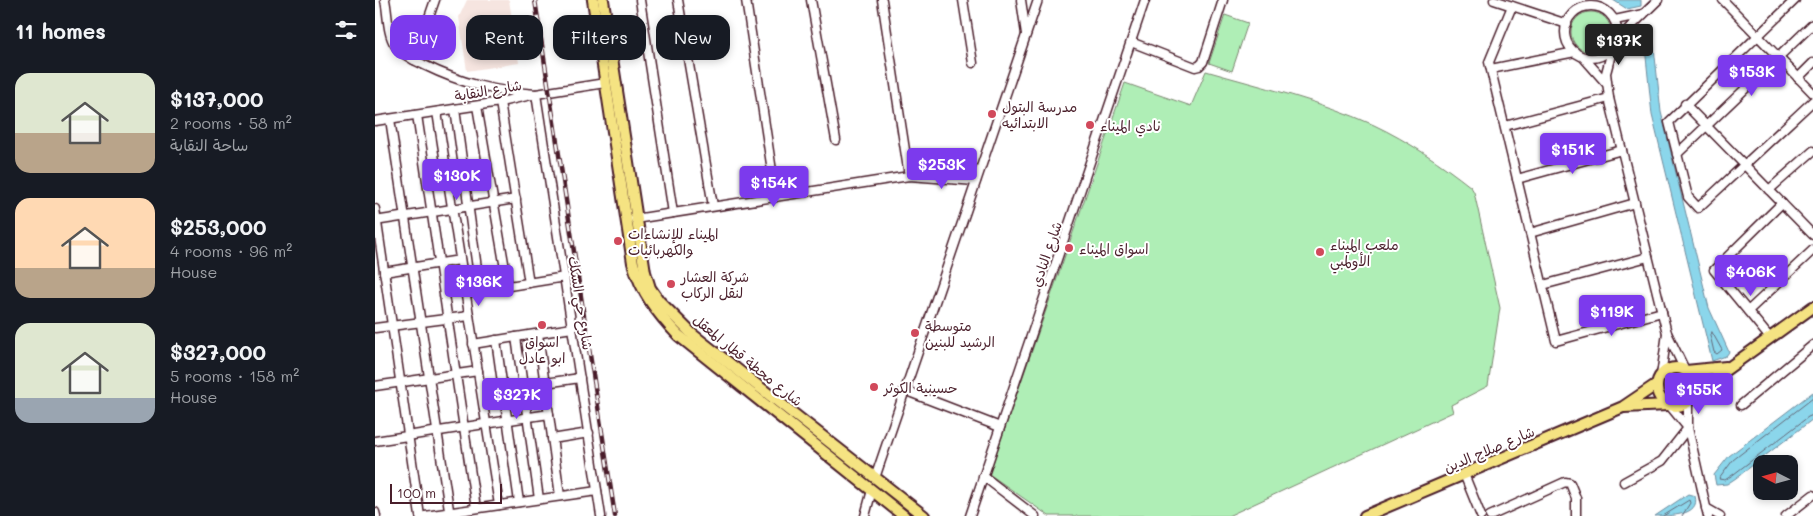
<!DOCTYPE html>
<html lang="en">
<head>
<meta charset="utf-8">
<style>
	:root { --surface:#171b24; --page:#20242c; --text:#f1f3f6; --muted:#9ea1a6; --accent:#7c3aed }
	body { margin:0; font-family:Mali,"Playpen Sans Arabic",sans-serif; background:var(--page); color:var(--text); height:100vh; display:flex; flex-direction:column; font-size:19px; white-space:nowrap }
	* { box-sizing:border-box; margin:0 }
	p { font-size:16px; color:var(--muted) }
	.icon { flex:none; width:28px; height:28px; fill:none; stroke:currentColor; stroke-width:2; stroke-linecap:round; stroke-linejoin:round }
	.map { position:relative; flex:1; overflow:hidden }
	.panel { display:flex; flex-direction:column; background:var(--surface); width:375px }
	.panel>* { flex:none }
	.banner { position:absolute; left:15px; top:15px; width:475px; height:45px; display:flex; gap:10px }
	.needle { width:32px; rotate:276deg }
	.tools { position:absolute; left:1378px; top:455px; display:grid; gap:10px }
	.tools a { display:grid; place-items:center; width:45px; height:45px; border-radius:10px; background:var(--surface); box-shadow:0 2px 8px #0003; font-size:25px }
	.scale { position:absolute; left:15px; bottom:12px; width:112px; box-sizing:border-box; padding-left:5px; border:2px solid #4a1f2b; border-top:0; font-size:14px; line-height:18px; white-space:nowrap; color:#4a1f2b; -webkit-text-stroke:4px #fff; paint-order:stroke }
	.price { position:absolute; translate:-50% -42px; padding:0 11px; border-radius:5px; background:var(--accent); color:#fff; font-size:16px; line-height:32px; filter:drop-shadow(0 1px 2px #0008) }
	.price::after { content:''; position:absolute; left:50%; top:30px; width:15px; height:11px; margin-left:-8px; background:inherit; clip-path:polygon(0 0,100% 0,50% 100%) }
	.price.current { background:#222; color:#fff }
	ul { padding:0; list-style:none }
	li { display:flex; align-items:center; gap:15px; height:125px; padding:0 15px }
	li span { display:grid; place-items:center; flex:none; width:140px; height:100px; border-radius:15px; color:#555 }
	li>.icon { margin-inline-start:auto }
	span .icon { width:60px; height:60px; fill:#fffc; stroke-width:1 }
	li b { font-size:21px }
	h2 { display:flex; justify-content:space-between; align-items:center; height:60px; padding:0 15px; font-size:21px }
	.chip { padding:0 18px; border-radius:15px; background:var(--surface); box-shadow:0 2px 8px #0003; font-size:18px; line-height:45px }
	.chip.current { background:var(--accent); color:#fff }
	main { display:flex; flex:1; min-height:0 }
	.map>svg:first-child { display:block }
</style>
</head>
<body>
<main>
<section class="panel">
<h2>11 homes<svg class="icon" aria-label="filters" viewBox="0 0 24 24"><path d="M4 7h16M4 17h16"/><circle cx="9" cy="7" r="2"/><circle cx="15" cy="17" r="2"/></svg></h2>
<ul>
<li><span style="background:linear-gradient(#dfe7d0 60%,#b9a48a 0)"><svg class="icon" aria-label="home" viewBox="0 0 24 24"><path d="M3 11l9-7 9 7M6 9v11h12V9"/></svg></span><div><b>$137,000</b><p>2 rooms · 58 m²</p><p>ساحة النقابة</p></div></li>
<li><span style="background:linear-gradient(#ffd9b3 70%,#b9a48a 0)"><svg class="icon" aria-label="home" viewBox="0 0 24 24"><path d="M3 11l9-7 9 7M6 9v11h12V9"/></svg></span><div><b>$253,000</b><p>4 rooms · 96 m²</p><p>House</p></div></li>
<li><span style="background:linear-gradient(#dfe7d0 75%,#9aa5b1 0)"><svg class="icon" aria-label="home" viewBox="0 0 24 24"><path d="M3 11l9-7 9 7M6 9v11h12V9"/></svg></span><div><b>$327,000</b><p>5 rooms · 158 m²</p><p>House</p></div></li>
</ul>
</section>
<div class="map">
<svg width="1438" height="516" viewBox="0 0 1438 516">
	<rect width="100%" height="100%" fill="#fff"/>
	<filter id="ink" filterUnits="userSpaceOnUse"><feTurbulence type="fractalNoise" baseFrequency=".02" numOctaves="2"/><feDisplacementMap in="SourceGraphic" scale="10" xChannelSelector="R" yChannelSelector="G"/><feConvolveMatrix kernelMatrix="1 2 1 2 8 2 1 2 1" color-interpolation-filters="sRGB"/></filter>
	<g filter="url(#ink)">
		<!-- built -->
		<polygon fill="#f6e5e0" points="92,0 134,0 144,63 92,71 84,17"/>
		<!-- green -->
		<g fill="#afeeb6" stroke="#7c8670">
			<circle cx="1216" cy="32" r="20"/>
			<polygon points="850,15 873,23 857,71 834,63"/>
			<path d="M831,71C887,87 946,101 999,125C1033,141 1067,164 1096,187L1099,192L1125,308L1113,386L1076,405L1078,412L853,516H674L614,474L750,83L816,106Z"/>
		</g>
		<!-- water -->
		<g fill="#8bd6eb" stroke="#718d9e">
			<polygon points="1238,0 1266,0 1266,6 1252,9"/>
			<polygon points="1273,26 1278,38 1286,112 1334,308 1354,352 1351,356 1337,361 1277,115 1268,28"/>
			<polygon points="1438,392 1438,419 1361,478 1352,484 1341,485 1339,475 1354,456"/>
			<path d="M1313,494L1320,496C1326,516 1294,516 1280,516Z"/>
		</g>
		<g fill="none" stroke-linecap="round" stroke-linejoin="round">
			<!-- shore -->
			<g stroke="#646878" stroke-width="1">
				<polygon points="1337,332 1347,350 1342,354 1339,352 1335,335"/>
				<polyline points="1438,398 1358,460 1344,479 1350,480 1359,474 1433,417 1438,415"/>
				<polyline points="1288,516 1314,500 1315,503 1307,516"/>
			</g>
			<!-- minor casing -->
			<g stroke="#4a1f2b" stroke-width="11">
				<g id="minor">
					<path d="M10,0C13,13 12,34 20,45C26,54 39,60 49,65C88,84 118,91 161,94L226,516"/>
					<polyline points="265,0 298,213"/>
					<polyline points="303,0 338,206"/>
					<polyline points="371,0 401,197"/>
					<polyline points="436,0 461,140"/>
					<polyline points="507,0 534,176"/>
					<polyline points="588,0 598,63"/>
					<polyline points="646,0 651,34"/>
					<polyline points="1119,0 1192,24"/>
					<polyline points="1348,0 1438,93"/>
					<polyline points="1420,0 1294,122 1313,197 1323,208 1438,101"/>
					<polyline points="1137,6 1114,62 1181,341 1287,312"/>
					<circle cx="1216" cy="32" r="26"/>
					<polyline points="1240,20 1268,14"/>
					<polyline points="1241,41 1283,0"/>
					<polyline points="756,42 820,67 824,66 828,62 848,0"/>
					<polyline points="1238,47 1231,73 1234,98 1292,333 1310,370"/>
					<polyline points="1209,58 1231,83"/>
					<polyline points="39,60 60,0"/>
					<polyline points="1116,69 1200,52"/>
					<polyline points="1423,78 1438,63"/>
					<polyline points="125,102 154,283"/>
					<polyline points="1310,104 1438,235"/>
					<polyline points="102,106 133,286"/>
					<polyline points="80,109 105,290"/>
					<polyline points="62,112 124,505"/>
					<polyline points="42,115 101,508"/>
					<polyline points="15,119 75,516"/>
					<polyline points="0,121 125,102 161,94 230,83"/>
					<polyline points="1130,126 1234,98"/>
					<polyline points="1302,154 1438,24"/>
					<polyline points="1142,179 1247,150"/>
					<polyline points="1394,190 1438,151"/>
					<polyline points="0,209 45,516"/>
					<polyline points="260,219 534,176 601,181"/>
					<polyline points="0,221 141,199"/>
					<polyline points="1155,233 1260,203"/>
					<polyline points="9,272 85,260"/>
					<polyline points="1168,285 1273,257"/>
					<polyline points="90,293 190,277"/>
					<polyline points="1373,311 1438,250"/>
					<polyline points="0,328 94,316"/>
					<polyline points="163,334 185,496"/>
					<polyline points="141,337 164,499"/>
					<polyline points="1395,338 1339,270 1407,203"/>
					<polyline points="121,340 144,502"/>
					<polyline points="98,344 197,328"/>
					<polyline points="1286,376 1292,333"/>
					<polyline points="170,383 205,378"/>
					<polyline points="0,386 103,371"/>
					<polyline points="529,390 625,427"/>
					<polyline points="1313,403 1313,428 1333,516"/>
					<polyline points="1366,405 1438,345"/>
					<polyline points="1295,406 1313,428"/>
					<polyline points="177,439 214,433"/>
					<polyline points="0,441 174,414"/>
					<polyline points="1089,474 1106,516"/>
					<polyline points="608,476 660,516"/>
					<polyline points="500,478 663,0"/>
					<polyline points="1249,482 1287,461 1313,428"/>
					<polyline points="1331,508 1345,516"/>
					<polyline points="0,512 1,516"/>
					<polyline points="50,516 222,491"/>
					<polyline points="490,516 497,490"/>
					<polyline points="595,516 770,0"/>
					<polyline points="1115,516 1190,482 1195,483 1201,498 1201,516"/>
					<polyline points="1411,516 1438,495"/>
				</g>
			</g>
			<!-- major casing -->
			<g stroke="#4a1f2b" stroke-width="14">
				<g id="major">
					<path d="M218,0L258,263C266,292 282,313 303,335L529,516"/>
					<polyline points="228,0 270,272 275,288 284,301 318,335 549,516"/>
					<circle cx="1301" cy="387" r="19"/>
					<polyline points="1311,371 1351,367"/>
					<polyline points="1320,392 1438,307"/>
					<polyline points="1249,407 1293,405"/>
					<polyline points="990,516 1248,407 1282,384"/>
				</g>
			</g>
			<!-- minor -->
			<use href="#minor" stroke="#fff" stroke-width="8"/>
			<!-- major -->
			<use href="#major" stroke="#f5e382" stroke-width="10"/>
			<!-- rail casing -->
			<g stroke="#4a1f2b" stroke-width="4.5">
				<polyline id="rail" points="160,0 240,516"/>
			</g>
			<!-- rail -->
			<use href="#rail" stroke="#fff" stroke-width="2.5" stroke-dasharray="8" stroke-linecap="butt"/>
		</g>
	</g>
	<!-- markers -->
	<g fill="#d1495b" stroke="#fff" stroke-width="2">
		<circle cx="617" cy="114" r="5"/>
		<circle cx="715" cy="125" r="5"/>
		<circle cx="243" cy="241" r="5"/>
		<circle cx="694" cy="248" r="5"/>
		<circle cx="945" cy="252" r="5"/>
		<circle cx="296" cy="284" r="5"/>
		<circle cx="167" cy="325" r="5"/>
		<circle cx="540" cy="333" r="5"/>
		<circle cx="499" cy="387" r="5"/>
	</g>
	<g text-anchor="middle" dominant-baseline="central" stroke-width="4" stroke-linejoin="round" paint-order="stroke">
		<!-- street labels -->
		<g font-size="14" fill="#4a1f2b" stroke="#fff">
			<text transform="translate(113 90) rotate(-10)">شارع النقابة</text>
			<text transform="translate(671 254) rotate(-71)">شارع النادي</text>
			<text transform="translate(206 303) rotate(81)">شارع حي السكك</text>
			<text transform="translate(373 360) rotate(39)">شارع محطة قطار المعقل</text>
			<text transform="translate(1114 449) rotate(-23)">شارع صلاح الدين</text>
		</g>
		<!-- poi labels -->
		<g font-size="14" fill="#4a1f2b" stroke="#fff" text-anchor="start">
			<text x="627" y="106">مدرسة البتول<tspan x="627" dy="16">الابتدائيه</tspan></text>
			<text x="725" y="125">نادي الميناء</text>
			<text x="253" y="233">الميناء للإنشاءات<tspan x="253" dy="16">والكهربائيات</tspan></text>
			<text x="955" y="244">ملعب الميناء<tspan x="955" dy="16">الأولمبي</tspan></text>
			<text x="704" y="248">اسواق الميناء</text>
			<text x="306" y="276">شركة العشار<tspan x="306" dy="16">لنقل الركاب</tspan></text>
			<text x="550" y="325">متوسطة<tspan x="550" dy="16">الرشيد للبنين</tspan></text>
			<text x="167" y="341" text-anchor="middle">اسواق<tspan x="167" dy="16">ابو عادل</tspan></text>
			<text x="509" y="387">حسينية الكوثر</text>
		</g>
	</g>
</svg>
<div class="tools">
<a><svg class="needle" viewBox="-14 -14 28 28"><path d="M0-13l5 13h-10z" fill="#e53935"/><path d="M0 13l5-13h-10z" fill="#9ea1a6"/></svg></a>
</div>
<div class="scale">100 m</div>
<b class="price current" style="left:1244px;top:66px">$137K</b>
<b class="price" style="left:1377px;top:97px">$153K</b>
<b class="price" style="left:1198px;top:175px">$151K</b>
<b class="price" style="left:567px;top:190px">$253K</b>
<b class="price" style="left:82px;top:201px">$130K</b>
<b class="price" style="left:399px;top:208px">$154K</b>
<b class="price" style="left:1376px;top:297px">$406K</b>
<b class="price" style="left:104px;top:307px">$136K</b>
<b class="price" style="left:1237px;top:337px">$119K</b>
<b class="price" style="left:1324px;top:415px">$155K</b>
<b class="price" style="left:142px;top:420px">$327K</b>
<div class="banner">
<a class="chip current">Buy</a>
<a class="chip">Rent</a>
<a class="chip">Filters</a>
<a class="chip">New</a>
</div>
</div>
</main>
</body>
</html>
